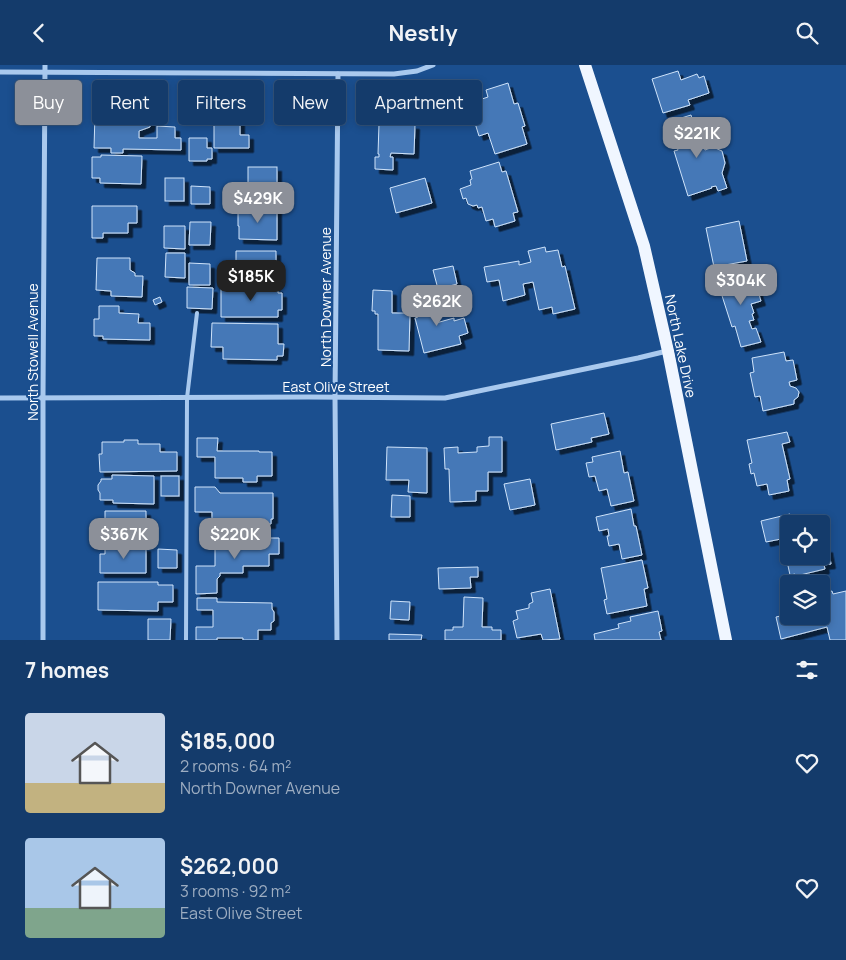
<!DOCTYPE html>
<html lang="en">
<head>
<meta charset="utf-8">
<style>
	:root { --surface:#143b6b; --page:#1d4271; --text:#f1f3f6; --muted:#9dadc1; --line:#33557e; --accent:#8c9099 }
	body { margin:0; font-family:Manrope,sans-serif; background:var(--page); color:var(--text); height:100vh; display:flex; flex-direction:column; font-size:19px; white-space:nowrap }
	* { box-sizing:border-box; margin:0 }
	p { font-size:16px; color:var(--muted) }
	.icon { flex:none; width:28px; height:28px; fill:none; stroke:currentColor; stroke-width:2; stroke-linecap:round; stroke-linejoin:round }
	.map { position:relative; height:575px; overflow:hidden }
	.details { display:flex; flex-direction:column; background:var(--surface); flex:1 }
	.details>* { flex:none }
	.top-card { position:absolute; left:15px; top:15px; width:500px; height:45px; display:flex; gap:10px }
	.fabs { position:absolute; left:780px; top:450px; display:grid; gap:10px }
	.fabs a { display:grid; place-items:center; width:50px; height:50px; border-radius:5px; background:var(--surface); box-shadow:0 2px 8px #0003,0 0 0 1px var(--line); font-size:25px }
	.price { position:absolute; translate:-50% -42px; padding:0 11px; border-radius:10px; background:var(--accent); color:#fff; font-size:16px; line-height:32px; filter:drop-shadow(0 1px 2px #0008) }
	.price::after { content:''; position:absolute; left:50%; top:30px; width:15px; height:11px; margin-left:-8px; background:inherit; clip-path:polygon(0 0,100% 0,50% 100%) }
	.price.on { background:#222; color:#fff }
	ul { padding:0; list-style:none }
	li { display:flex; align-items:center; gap:15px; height:125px; padding:0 25px }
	li span { display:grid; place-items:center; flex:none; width:140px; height:100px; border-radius:5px; color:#555 }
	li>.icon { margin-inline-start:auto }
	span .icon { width:60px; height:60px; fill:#fffc; stroke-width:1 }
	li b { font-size:21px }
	h2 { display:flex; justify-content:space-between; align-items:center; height:60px; padding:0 25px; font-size:21px }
	.chip { padding:0 18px; border-radius:5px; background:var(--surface); box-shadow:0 2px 8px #0003,0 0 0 1px var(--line); font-size:18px; line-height:45px }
	.chip.on { background:var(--accent); color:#fff }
	header { display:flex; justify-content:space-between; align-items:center; height:65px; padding:0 25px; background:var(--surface); font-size:22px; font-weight:700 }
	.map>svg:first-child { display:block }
</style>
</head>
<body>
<header><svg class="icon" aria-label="back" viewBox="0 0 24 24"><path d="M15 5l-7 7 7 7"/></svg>Nestly<svg class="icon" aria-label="search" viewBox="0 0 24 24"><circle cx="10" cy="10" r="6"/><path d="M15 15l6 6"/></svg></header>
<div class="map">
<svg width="846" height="575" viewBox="0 0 846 575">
	<defs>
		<filter id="shadow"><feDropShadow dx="4.5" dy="4.5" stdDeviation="0" flood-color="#0009"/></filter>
	</defs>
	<rect width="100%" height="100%" fill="#1b4f8f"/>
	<!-- building -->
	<g fill="#4478b7" stroke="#cfe3fa" filter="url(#shadow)">
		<polygon points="678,6 681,15 697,9 699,13 704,11 709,28 688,35 690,40 663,48 652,14"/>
		<polygon points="508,18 514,39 518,38 525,61 522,62 527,79 495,89 488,68 479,71 474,55 479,54 473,37 488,32 486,25"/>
		<polygon points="209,39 249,40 249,55 240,55 240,70 249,70 249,83 214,83 214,57 209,57"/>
		<polygon points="95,49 151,50 150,62 139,66 139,73 157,73 157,61 175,62 175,73 181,73 181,85 123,84 123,88 111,88 111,83 94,83"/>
		<polygon points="691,50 699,75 701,75 705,85 713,82 722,86 725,98 722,108 727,123 718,126 716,121 711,122 712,123 688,131 674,86 678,85 668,57"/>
		<polygon points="379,59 415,60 414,89 391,88 390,92 393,92 393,105 375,104 375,92 379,92 379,89 378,89"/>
		<polygon points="189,73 207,73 207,83 212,83 212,94 207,94 207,96 189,96"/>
		<polygon points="101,90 142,91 141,119 100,118 100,113 92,113 92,92 101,92"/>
		<polygon points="499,97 502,107 506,106 518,147 513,148 515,156 495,162 493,154 486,156 482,142 478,143 477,140 473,141 468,139 466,133 463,134 460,124 471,120 470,115 472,114 470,106"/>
		<rect x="248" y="102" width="29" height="33"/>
		<rect x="165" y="113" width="19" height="23"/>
		<polygon points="425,113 432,138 396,148 390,123"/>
		<polygon points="191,121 210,122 210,139 191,139"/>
		<polygon points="92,141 137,141 137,158 128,158 128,168 103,168 103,173 92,173"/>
		<polygon points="238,143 277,144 277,175 239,174 239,161 238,161"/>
		<polygon points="739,156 747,196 714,202 706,163"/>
		<polygon points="190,157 211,157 210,180 189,180"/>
		<polygon points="164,161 185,161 185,184 164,183"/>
		<polygon points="545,182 546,187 558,185 562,202 565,201 575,244 553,249 552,242 539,245 533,217 523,219 525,230 503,236 499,215 487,217 484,202 519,196 519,200 531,197 528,186"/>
		<polygon points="236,186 276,186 276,215 249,214 249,201 236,200"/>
		<polygon points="166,188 185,188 185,213 165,212"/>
		<polygon points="97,193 130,193 130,205 135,208 135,211 143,211 142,232 111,231 111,226 96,225"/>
		<polygon points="189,198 210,199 210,220 189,220"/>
		<polygon points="453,201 457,219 438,224 433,205"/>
		<polygon points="742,207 744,216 754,214 761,236 751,239 754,248 752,249 754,255 749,256 752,264 756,263 761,277 741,282 735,261 732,262 717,215"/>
		<polygon points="187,222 213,223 212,244 187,243"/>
		<polygon points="221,222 278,223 278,228 282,228 282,245 278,245 278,252 221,252"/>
		<polygon points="373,225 392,226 392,248 410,248 409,286 378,285 378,249 375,249 375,246 372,246"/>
		<polygon points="434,230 438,247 434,248 436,258 454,253 454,256 464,253 468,268 459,271 461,279 424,288 415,253 418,252 413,236"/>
		<polygon points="160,232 162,237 155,240 153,235"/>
		<polygon points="99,241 119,241 119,248 139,249 138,258 150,258 150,275 103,274 103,271 94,271 94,254 99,254"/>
		<polygon points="212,258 278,259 278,279 284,279 283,291 277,291 277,295 223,294 223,282 211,282"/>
		<polygon points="784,287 786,296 793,295 797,315 789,317 790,321 796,323 799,327 798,332 794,335 794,339 763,346 760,331 755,332 750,308 754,307 752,293"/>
		<polygon points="604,348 609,369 591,373 592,377 556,385 551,359"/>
		<polygon points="787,367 790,377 782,379 790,414 787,415 789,426 769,430 767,419 757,421 754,408 751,409 749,399 752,398 747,375"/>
		<polygon points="489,372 502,372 502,407 488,407 488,426 476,426 476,436 450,437 449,404 445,404 444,383 458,382 458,388 477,387 477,382 489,381"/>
		<polygon points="197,373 218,373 217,386 259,386 259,387 272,387 272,411 257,411 257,417 243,417 243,413 215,413 215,392 197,392"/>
		<polygon points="124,375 138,375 138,379 160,379 160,387 177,387 177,406 100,407 99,389 102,389 102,377 124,377"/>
		<polygon points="387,382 427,383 427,428 408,427 409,415 386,415"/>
		<polygon points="620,386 624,408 628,407 634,436 611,441 607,424 599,426 595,411 589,412 586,398 593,397 592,392"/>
		<polygon points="112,410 154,411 154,439 113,438 113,435 100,435 100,428 98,425 98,420 101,416 101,414 112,414"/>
		<rect x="161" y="411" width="18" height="20"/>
		<polygon points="530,414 535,440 510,445 504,419"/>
		<polygon points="195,422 215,422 220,428 273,428 273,454 271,454 271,459 212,459 212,447 195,447"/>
		<polygon points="392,430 410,431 410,452 391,452"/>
		<polygon points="631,444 634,461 636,461 642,490 622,494 619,479 609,481 607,471 609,471 608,464 599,466 596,452"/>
		<polygon points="105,446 146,446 146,472 100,472 100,463 105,463"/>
		<polygon points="790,449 792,459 789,459 789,485 786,473 766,477 761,456"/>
		<polygon points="215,473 279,473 279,489 269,489 269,501 243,501 243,508 220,508 220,511 217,514 217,528 196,529 196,501 215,501"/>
		<polygon points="105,482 146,482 146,508 100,508 100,489 105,489"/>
		<polygon points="828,483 831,499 824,500 825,504 796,511 795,509 790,510 785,487 789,486 789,491 821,491 821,485"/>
		<polygon points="158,484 177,485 177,503 158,503"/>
		<polygon points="642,495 648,523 644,524 647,541 607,549 604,535 607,534 601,503"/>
		<polygon points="478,502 478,512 470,512 471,523 439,524 438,503"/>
		<polygon points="98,517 158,517 158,520 173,520 173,537 158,537 158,546 98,545"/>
		<polygon points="550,524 560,574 543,575 541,569 517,573 513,556 518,554 516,546 529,543 529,539 533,537 531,528"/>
		<polygon points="832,526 833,529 846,526 846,575 830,575 827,562 781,574 776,552 789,549 789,551 821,551 821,529"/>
		<polygon points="464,532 483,533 482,562 492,562 492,565 501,565 501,575 445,575 445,565 453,565 453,562 463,562"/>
		<polygon points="197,533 217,533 217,537 272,538 272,544 274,547 274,556 271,558 271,565 258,565 258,575 243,575 243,573 217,573 217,575 196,575 196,562 213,562 213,545 197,545"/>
		<polygon points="391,536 410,537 409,555 390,554"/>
		<polygon points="658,546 662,566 659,567 661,575 595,575 594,569 619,563 618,559 631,556 630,552"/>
		<polygon points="148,554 171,554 170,575 148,575"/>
		<polygon points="389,569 422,570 421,575 389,575"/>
	</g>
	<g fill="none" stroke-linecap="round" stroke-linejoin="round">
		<!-- lane -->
		<polyline stroke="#a9c9ee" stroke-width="4" points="186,575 187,333 197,248"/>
		<!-- street -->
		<g stroke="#a9c9ee" stroke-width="5">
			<polyline points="0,7 394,9 417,6 433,0"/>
			<polyline points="0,333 308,332 445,333 638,293 667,286"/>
			<polyline points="43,575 43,333 45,0"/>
			<polyline points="337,575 335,332 338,9"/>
		</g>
		<!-- primary -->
		<polyline stroke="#f0f6ff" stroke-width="12" points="585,0 644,181 668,286 726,575"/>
	</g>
	<g text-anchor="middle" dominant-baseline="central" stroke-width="4" stroke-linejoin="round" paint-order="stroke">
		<!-- street labels -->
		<g font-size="14" fill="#fff" stroke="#1b4f8f">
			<text transform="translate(325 232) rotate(-90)">North Downer Avenue</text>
			<text transform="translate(681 281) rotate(78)">North Lake Drive</text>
			<text transform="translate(32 287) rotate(-90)">North Stowell Avenue</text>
			<text x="336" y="321">East Olive Street</text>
		</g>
	</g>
</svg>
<div class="fabs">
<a><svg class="icon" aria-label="locate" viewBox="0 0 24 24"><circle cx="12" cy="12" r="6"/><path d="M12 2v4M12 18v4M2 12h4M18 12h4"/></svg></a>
<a><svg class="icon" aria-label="layers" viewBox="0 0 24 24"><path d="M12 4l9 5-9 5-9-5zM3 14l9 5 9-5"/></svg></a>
</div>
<b class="price" style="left:697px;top:94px">$221K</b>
<b class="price" style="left:258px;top:159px">$429K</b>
<b class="price on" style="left:251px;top:237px">$185K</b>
<b class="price" style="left:741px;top:241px">$304K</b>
<b class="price" style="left:437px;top:262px">$262K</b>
<b class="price" style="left:124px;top:495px">$367K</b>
<b class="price" style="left:235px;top:495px">$220K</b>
<div class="top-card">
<a class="chip on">Buy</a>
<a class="chip">Rent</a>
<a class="chip">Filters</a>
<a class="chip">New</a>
<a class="chip">Apartment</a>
</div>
</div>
<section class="details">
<h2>7 homes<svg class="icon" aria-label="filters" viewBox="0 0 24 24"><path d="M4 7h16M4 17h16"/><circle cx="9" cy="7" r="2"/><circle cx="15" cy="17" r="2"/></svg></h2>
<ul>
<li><span style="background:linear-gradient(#c9d6e8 70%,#c2b280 0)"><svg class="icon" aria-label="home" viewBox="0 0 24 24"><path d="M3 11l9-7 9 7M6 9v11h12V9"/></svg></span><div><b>$185,000</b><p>2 rooms · 64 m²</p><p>North Downer Avenue</p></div><svg class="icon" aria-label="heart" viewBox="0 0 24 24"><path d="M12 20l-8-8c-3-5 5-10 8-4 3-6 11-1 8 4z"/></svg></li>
<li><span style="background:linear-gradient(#a9c7e8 70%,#7fa58c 0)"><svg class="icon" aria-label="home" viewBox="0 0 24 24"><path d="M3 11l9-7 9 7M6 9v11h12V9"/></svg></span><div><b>$262,000</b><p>3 rooms · 92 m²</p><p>East Olive Street</p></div><svg class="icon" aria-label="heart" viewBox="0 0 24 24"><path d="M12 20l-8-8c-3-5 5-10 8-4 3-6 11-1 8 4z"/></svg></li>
</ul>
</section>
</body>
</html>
